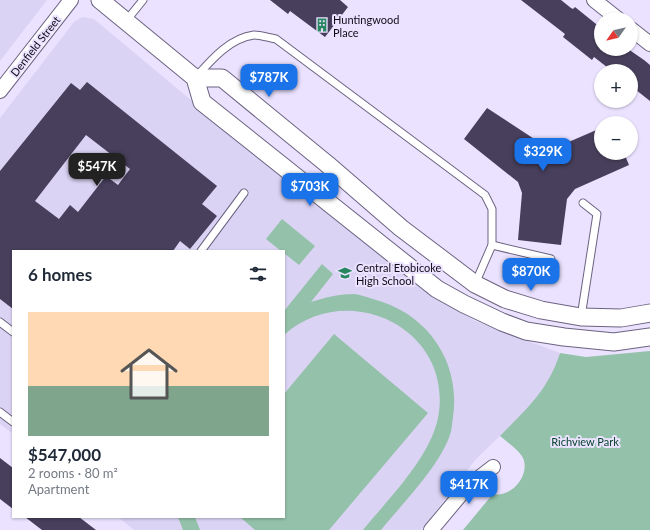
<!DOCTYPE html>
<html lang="en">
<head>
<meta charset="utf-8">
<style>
	:root { --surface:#fff; --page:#f6f6f7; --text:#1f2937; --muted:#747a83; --line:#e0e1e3; --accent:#1a73e8 }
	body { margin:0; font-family:Lato,sans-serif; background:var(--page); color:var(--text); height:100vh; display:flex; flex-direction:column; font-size:15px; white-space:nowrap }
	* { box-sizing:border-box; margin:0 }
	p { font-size:13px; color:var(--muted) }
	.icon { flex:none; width:22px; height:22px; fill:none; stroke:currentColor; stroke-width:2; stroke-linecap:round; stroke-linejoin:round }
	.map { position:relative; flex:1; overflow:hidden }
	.drawer { position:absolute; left:12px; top:250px; width:273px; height:268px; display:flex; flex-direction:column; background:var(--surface); border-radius:0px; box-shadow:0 1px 3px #0004 }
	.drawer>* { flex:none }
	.needle { width:26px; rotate:236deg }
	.controls { position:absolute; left:594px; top:12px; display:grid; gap:8px }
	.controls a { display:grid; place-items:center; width:44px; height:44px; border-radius:50%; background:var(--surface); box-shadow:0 1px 3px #0004; font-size:20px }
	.price { position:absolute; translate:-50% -34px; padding:0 9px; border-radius:8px; background:var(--accent); color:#fff; font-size:13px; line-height:26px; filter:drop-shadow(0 1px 2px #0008) }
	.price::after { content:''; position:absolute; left:50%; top:24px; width:12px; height:9px; margin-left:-6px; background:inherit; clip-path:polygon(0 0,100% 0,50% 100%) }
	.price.on { background:#222; color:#fff }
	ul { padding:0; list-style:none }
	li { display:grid; align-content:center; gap:8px; height:212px; padding:0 16px }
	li+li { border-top:1px solid var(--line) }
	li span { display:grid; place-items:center; height:124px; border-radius:0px; color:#555 }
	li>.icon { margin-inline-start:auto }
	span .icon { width:72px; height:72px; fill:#fffc; stroke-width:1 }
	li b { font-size:17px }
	h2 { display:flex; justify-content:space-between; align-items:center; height:48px; padding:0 16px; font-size:17px }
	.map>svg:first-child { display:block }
</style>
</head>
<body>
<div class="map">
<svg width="650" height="530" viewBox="0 0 650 530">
	<rect width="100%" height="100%" fill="#eae2ff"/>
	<!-- built -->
	<g fill="#dbd3f4">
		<polygon points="0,0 47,0 0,61"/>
		<polygon points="82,17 94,19 210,116 434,296 475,321 560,353 548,383 529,408 476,459 421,530 134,530 118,517 284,517 284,251 13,251 13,434 0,424 0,118 74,22"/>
	</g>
	<!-- green -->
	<g fill="#94c1a9">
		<polygon points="282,219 315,246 299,265 284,253 284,251 281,251 266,239"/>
		<path d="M322,264L333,274L311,302C327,297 338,294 355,294C361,295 367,297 373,299C427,313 461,361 453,417C452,423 452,429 450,435C439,467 402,504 381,530H363C389,498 434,454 439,412C450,327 347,279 284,335V311Z"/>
		<polygon points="334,334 428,413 329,530 255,530 240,517 284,517 284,394"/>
		<path d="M650,351V530H463L492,495C496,494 501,495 505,493C518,489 529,472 523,458C519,450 507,442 500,436C528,407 547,392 560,353L586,357Z"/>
		<polygon points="178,517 195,517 200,530 183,530"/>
	</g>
	<!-- building -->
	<g fill="#473f5b" fill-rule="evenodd">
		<polygon points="270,0 340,0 348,7 325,37 290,11 288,14"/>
		<polygon points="521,0 561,0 571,8 573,9 575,7 601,28 601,49 628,49 644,60 650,65 650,101 631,86 631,71 612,71 594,57 592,60 563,37 565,34"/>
		<path d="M87,82L217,186L202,204L217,216L190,249L180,241L173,251H13V309L0,299V171L71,83L80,90ZM86,135L130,169L118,185L106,176L78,212L70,205L59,219L35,201Z"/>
		<polygon points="487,108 545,146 557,147 601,128 601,153 624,153 629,165 575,189 567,199 561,245 518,240 522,193 518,182 464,139"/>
		<polygon points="0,458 13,468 13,509 0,499"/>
		<polygon points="25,517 79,517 96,530 42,530"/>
	</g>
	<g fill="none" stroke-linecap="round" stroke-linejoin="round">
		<!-- service casing -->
		<g stroke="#6c6381" stroke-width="9">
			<g id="service">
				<polyline points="126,21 143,0"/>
				<path d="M196,77C212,59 230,38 254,35C261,35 269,38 276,39L485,195L492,209V245L475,284"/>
				<polyline points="492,245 551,259"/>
				<polyline points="201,251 244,193"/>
				<polyline points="581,317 597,214 583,203"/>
				<polyline points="0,322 13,332"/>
				<polyline points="0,412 13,422"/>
			</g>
		</g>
		<!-- minor casing -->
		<g stroke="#6c6381" stroke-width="16">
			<g id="minor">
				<polyline points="594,0 618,19"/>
				<polyline points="631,29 650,44"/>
				<polyline points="0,91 71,0"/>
				<polyline points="431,530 467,487 493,467"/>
			</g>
		</g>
		<!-- tertiary casing -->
		<g stroke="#6c6381" stroke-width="19">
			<g id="tertiary">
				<polyline points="100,0 195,78 202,102 437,289 464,304 502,322 526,331 564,337 614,342 650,337"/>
				<polyline points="195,78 222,78 327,164 401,228 475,284 505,299 541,310 581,317 621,318 650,313"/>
			</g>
		</g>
		<!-- service -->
		<use href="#service" stroke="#fff" stroke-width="7"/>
		<!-- minor -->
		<use href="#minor" stroke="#fff" stroke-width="14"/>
		<!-- tertiary -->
		<use href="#tertiary" stroke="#fff" stroke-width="17"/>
	</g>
	<!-- icons -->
	<defs>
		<g id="building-bare" transform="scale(1.08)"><path d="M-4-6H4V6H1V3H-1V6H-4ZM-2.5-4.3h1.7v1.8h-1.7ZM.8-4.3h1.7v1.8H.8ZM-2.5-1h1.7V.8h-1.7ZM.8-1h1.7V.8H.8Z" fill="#278760" stroke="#eae2ff" stroke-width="2.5" paint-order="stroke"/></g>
		<g id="school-bare" transform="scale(1.08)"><path d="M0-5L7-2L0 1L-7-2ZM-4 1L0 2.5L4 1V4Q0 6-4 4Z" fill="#278760" stroke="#eae2ff" stroke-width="2.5" paint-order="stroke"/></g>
	</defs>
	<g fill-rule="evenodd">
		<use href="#building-bare" x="322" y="25"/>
		<use href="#school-bare" x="345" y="273"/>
	</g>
	<g text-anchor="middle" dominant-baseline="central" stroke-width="4" stroke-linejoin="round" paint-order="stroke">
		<!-- poi labels -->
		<g font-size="11" fill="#0f0c17" stroke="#eae2ff" text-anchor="start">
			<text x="333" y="19">Huntingwood<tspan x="333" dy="13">Place</tspan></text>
			<text x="356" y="267">Central Etobicoke<tspan x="356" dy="13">High School</tspan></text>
		</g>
		<!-- street labels -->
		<g font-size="11" fill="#0f0c17" stroke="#eae2ff">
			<text transform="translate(35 46) rotate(-52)">Denfield Street</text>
		</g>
		<!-- park labels -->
		<g font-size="11" fill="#08432c" stroke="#eae2ff">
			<text x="585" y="441">Richview Park</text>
		</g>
	</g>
</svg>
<div class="controls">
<a><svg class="needle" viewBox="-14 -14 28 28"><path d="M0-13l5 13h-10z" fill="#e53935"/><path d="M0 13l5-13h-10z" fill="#747a83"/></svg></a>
<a>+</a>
<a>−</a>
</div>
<b class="price" style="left:269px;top:98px">$787K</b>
<b class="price" style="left:543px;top:172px">$329K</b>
<b class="price on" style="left:97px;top:187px">$547K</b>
<b class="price" style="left:310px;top:207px">$703K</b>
<b class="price" style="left:531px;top:292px">$870K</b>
<b class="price" style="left:469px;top:505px">$417K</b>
<section class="drawer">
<h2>6 homes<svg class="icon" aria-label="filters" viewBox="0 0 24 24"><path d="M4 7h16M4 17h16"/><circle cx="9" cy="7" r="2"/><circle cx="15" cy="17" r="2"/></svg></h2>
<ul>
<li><span style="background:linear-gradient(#ffd9b3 60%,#7fa58c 0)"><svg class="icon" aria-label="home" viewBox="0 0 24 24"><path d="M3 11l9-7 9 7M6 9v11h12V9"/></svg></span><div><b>$547,000</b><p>2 rooms · 80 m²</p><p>Apartment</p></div></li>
</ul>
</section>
</div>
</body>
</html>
